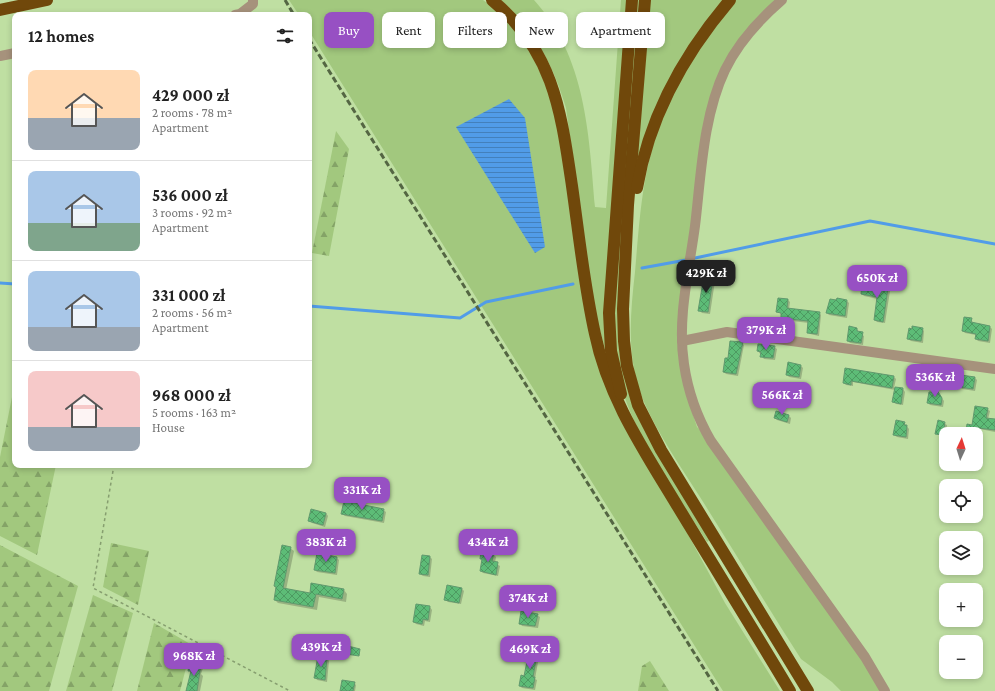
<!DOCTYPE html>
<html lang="en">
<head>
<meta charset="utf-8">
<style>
	:root { --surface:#fff; --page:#f2f2f2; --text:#222; --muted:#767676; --line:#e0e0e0; --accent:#9750c3 }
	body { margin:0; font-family:"Crimson Pro",serif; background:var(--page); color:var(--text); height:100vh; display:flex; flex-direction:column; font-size:15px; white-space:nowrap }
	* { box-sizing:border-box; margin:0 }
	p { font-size:13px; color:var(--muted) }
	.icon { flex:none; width:22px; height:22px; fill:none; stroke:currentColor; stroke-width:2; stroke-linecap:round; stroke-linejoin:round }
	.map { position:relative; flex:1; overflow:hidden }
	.drawer { position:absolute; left:12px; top:12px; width:300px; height:456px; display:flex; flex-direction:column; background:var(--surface); border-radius:8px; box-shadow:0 2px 6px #0003 }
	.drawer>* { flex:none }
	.guide { position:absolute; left:324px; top:12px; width:380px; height:36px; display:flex; gap:8px }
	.needle { width:26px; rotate:4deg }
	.controls { position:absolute; left:939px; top:427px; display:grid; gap:8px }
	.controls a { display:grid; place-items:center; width:44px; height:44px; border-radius:8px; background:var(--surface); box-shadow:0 2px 6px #0003; font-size:20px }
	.price { position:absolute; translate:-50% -34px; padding:0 9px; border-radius:8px; background:var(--accent); color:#fff; font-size:13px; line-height:26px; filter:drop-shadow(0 1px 2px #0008) }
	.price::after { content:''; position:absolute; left:50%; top:24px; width:12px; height:9px; margin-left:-6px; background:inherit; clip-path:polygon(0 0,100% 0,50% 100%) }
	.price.on { background:#222; color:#fff }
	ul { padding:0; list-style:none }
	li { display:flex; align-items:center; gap:12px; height:100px; padding:0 16px }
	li+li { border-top:1px solid var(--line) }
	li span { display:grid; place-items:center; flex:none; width:112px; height:80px; border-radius:8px; color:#555 }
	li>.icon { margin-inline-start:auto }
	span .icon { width:48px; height:48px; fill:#fffc; stroke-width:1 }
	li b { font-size:17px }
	h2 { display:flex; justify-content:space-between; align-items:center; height:48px; padding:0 16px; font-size:17px }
	.tag { padding:0 14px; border-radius:8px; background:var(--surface); box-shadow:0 2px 6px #0003; font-size:14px; line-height:36px }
	.tag.on { background:var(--accent); color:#fff }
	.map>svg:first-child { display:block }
</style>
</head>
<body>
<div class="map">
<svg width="995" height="691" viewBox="0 0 995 691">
	<defs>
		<pattern id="forest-firs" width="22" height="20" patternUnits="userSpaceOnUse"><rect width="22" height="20" fill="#a2c87e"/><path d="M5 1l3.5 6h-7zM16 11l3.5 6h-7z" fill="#84a367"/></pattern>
		<pattern id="water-rules" width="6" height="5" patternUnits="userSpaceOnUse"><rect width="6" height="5" fill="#519ce8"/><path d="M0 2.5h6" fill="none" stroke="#4380bb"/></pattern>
		<pattern id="building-cross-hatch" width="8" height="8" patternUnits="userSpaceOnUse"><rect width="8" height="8" fill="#5dbc77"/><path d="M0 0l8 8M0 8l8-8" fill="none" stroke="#4d9a61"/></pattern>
	</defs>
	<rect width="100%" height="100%" fill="#bfdfa2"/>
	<!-- grass -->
	<g fill="#a2c87e">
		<path d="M289,0H483C523,28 542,70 556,115L588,327L684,527L725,603L780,691H723L309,31V15H299Z"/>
		<path d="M501,0H534C586,57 589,134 595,207L606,208L621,0H627L605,298L608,360L593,304L566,108C554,66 534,29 501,0Z"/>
		<path d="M636,0H640L618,322L619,350L623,371L711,539L707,542C679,498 638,441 623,392C605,331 615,264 620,202C625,135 630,67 636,0Z"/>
		<polygon points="649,0 724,0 646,136 636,161"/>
		<path d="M736,0H778L721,68L679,328L688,399L697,427L704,433L868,666L882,691H841L832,682L801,659C767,606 734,551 700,497C681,467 659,436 644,402C626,361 630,316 635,272C638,238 640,204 647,170C659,109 694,46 736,0Z"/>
	</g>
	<!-- forest -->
	<g fill="url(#forest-firs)">
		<polygon points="336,131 349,149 329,256 312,253"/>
		<polygon points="15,382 15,465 56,465 37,555 0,536 0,457"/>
		<polygon points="111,543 149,551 138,605 103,587"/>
		<polygon points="0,545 78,586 49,691 0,691"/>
		<polygon points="93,595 133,613 112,691 66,691"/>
		<polygon points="154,623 192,645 180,691 137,691"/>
		<polygon points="650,661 669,691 638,691 642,666"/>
	</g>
	<!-- water -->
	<polygon fill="url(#water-rules)" points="509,99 525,118 545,247 535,253 456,127"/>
	<!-- shadow -->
	<g fill="#0003">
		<polygon points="713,279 715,281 710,314 702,313 699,310"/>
		<polygon points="888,289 890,291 885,323 877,322 875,320 878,299 864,296 862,294"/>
		<polygon points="788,300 790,302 789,309 819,313 821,315 819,336 810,334 808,332 809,323 784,320 782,318 782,314 778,312"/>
		<polygon points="830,300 847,301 849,303 847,318 829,315 827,313"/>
		<polygon points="971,319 973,323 990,327 992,329 990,343 978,341 976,339 976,335 965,333 963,331"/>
		<polygon points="857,329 859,333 864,336 863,345 850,343 848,341"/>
		<polygon points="922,329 924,331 923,343 911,341 908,339 913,330"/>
		<polygon points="742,343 744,345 738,376 726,374 724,372 729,359"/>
		<polygon points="774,347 777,349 775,360 764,359 758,351"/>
		<polygon points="801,366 803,368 801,379 789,377 787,375"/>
		<polygon points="846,369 894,377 896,379 894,388 903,389 905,392 903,405 896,404 894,402 895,390 853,382 853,386 846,385 844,383"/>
		<polygon points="975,378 977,380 975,391 962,389 960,387"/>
		<polygon points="939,394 944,401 943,407 930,405 928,403"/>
		<polygon points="987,409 990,411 988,419 995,420 995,432 980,429 979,435 969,433 967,431"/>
		<polygon points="777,412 789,416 791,418 790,424 777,420 775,418"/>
		<polygon points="938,421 947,425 946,437 937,433"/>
		<polygon points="904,423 909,429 908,439 897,437 894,435"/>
		<polygon points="383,510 386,512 384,523 345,516 342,514"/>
		<polygon points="326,513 328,516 325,527 312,523 310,521"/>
		<polygon points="290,548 294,551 286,590 310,594 344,590 347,594 346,602 319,597 317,610 278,603 275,600 277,588 275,586"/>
		<polygon points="493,554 496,557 495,563 500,566 498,576 483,573 481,571 483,561 481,559"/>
		<polygon points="318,555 337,558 339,560 337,575 317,572 315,570"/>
		<polygon points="423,556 430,557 432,559 430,577 423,576 420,574"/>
		<polygon points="462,589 464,591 461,604 448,602 445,599"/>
		<polygon points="430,607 432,610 430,622 425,621 424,626 416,624 414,622"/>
		<polygon points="537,615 540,617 538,628 522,626 520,623"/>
		<polygon points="537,649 540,651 535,679 537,680 535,690 522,688 520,686"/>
		<polygon points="327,658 329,661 327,682 317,680 315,677"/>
		<polygon points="201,665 203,668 201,674 203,676 200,691 187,691 191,673 189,670"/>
		<polygon points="354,683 356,685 355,691 341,691"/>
	</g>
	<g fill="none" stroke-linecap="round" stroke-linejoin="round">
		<!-- stream -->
		<g stroke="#519ce8" stroke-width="3">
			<polyline points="695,258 870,221 995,244"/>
			<polyline points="642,268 686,260"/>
			<polyline points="0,283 15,284"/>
			<polyline points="309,306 460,318 486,302 573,284"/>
		</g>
	</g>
	<!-- building -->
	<g fill="url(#building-cross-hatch)" stroke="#61996e">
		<polygon points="704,276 713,278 708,312 698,311"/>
		<polygon points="862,284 888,288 883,322 874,320 877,297 861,294"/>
		<polygon points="778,298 788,299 787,308 820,312 817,334 807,333 808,321 781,318 781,313 776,312"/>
		<polygon points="837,298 847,300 845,316 826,313 830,299 836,300"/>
		<polygon points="964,317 972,318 971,322 990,326 988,341 975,339 976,334 962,331"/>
		<polygon points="849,326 857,328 857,331 863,332 861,343 847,341"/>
		<polygon points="912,326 923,328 921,341 907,339 909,328 912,329"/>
		<polygon points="730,341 743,342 736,374 723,372 725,358 728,358"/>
		<polygon points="758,344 775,346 773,358 760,357 761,352 757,351"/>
		<polygon points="788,362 801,365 799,377 786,375"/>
		<polygon points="845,368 894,376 892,388 851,381 851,385 843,383"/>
		<polygon points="961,375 975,377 973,389 959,387"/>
		<polygon points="895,387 903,388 901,404 892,402"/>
		<polygon points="937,390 942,398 941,405 927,403 929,392 933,392"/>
		<polygon points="975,406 988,408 986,418 995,419 995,430 978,428 977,433 966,431 967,424 972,425"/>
		<polygon points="776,411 789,415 787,422 774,418"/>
		<polygon points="896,420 905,422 904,425 907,425 906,437 893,435"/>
		<polygon points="938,420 945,422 943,435 935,434"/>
		<polygon points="344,501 384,509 382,521 341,514"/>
		<polygon points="311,509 326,513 323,525 308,521"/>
		<polygon points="282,545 291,547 283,588 310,593 311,583 344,589 342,599 316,594 313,607 274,600 276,587 274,586"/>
		<polygon points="481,551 494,553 492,561 498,562 496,575 480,571 482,559 480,559"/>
		<polygon points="317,553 337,557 335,573 314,570"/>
		<polygon points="422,555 430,556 428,575 419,574"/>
		<polygon points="447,585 462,588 459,603 444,600"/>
		<polygon points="416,604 430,606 428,620 423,619 422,624 413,622"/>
		<polygon points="521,611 538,614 535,626 519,624"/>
		<polygon points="348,646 360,649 359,656 346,654"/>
		<polygon points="530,647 538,648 533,677 535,677 533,688 519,686 521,675 524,676"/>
		<polygon points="318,656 327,658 325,680 314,678"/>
		<polygon points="190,662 201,664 197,691 186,691 191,671 188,671"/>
		<polygon points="342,680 355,682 353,691 340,691"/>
	</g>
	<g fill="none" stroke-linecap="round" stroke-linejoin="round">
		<!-- path -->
		<polyline stroke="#869e6f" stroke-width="1.5" stroke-dasharray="3 3" stroke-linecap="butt" points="114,465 93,588 290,691"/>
		<!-- minor -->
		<g stroke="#a6927c" stroke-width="10">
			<path d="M782,0C760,19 738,43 725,70C703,116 701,176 695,226C689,271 677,319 684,364C688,392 697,417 711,441L865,657L885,691"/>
			<polyline points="235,15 240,14 253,4 253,0"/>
			<polyline points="0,56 15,53"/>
			<polyline points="682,341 727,332 995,369"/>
		</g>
		<!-- highway -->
		<g stroke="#70480b" stroke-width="12">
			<path d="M492,0C554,51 561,112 572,186C579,235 584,285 595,334C608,398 645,452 678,507C715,568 753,629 790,691"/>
			<polyline points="645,0 628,205 623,309 624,341 627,366 638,405 661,450 808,691"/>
			<polyline points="0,10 47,0"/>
			<path d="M637,188C649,117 684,54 730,0"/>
			<polyline points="621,394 611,351 609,313 632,0"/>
		</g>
		<!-- rail -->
		<g stroke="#546643" stroke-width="3" stroke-dasharray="6 3" stroke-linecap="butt">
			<polyline points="285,0 294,15"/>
			<polyline points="309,39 718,691"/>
		</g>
	</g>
</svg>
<div class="controls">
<a><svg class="needle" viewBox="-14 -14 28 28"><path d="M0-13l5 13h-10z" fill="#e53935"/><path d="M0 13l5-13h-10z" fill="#767676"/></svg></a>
<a><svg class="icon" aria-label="locate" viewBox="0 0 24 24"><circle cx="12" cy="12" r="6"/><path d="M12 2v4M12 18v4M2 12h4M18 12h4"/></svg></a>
<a><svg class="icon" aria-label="layers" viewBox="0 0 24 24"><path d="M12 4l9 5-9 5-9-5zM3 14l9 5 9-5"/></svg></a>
<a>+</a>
<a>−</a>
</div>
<b class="price on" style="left:706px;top:294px">429K zł</b>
<b class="price" style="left:877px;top:299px">650K zł</b>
<b class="price" style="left:766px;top:351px">379K zł</b>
<b class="price" style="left:935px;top:398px">536K zł</b>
<b class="price" style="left:782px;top:416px">566K zł</b>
<b class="price" style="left:362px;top:511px">331K zł</b>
<b class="price" style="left:326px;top:563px">383K zł</b>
<b class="price" style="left:488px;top:563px">434K zł</b>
<b class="price" style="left:528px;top:619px">374K zł</b>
<b class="price" style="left:321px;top:668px">439K zł</b>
<b class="price" style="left:530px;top:670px">469K zł</b>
<b class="price" style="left:194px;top:677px">968K zł</b>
<div class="guide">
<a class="tag on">Buy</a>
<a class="tag">Rent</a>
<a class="tag">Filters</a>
<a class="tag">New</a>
<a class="tag">Apartment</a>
</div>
<section class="drawer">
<h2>12 homes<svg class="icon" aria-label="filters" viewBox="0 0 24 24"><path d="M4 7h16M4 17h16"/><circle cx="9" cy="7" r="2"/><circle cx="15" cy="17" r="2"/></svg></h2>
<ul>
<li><span style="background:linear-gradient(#ffd9b3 60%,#9aa5b1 0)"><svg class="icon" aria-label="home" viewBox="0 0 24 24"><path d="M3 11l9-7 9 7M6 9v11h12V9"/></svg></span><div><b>429 000 zł</b><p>2 rooms · 78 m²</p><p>Apartment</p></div></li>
<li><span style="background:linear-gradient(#a9c7e8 65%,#7fa58c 0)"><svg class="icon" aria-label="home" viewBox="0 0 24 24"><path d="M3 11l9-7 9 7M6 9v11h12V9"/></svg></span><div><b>536 000 zł</b><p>3 rooms · 92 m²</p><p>Apartment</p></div></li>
<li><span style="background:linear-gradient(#a9c7e8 70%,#9aa5b1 0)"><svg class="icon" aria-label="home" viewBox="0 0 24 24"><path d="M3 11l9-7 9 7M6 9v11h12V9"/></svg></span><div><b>331 000 zł</b><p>2 rooms · 56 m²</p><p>Apartment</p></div></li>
<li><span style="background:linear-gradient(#f6c9c9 70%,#9aa5b1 0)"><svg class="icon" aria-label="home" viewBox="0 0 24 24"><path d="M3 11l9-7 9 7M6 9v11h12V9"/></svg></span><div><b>968 000 zł</b><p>5 rooms · 163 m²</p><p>House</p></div></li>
</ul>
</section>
</div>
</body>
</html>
